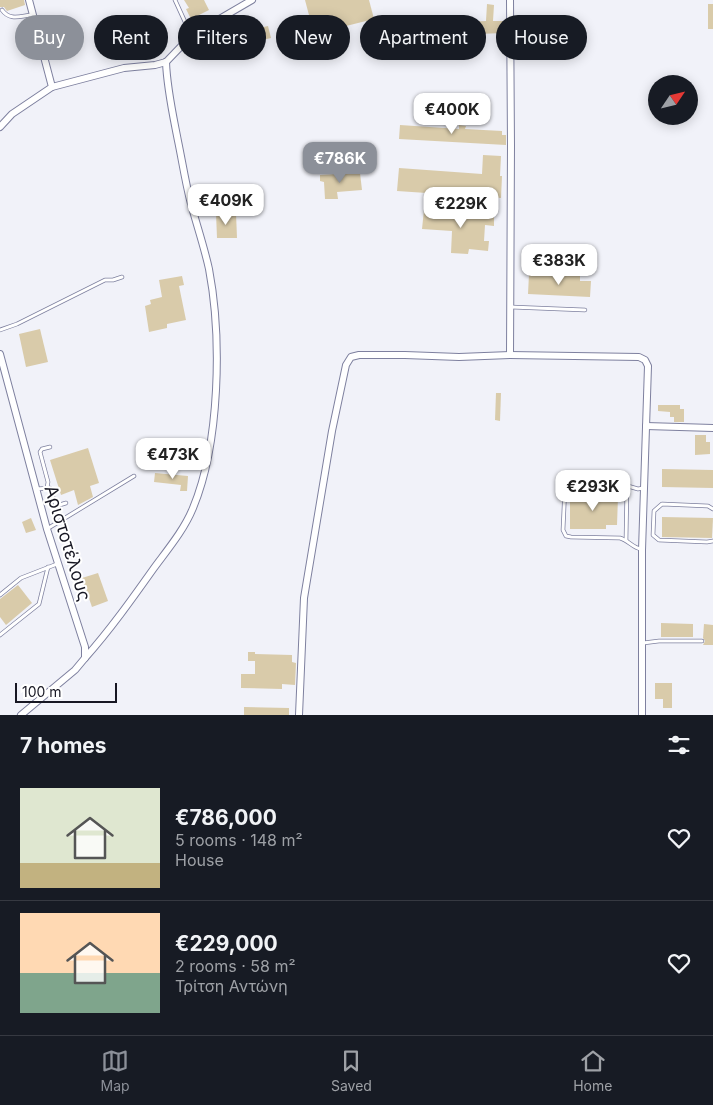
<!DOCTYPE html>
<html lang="en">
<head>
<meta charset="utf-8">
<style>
	:root { --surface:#171b24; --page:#20242c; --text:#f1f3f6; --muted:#9ea1a6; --line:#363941; --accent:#8c9099 }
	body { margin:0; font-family:Inter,sans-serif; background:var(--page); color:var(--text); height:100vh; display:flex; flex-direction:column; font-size:19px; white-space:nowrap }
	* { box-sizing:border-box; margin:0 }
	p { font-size:16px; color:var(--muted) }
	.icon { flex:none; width:28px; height:28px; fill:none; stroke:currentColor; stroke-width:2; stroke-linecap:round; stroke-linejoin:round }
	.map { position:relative; height:715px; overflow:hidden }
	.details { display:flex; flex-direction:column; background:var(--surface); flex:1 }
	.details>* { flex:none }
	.top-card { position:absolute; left:15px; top:15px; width:684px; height:45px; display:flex; gap:10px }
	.needle { width:32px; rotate:55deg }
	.controls { position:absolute; left:648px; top:75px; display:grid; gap:10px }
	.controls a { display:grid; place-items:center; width:50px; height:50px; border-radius:50%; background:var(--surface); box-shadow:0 2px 12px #0003; font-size:25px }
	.scale { position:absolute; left:15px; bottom:12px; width:102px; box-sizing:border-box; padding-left:5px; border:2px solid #171723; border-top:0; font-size:14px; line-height:18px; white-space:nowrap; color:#171723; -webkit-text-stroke:4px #fff; paint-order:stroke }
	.price { position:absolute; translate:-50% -42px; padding:0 11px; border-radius:10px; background:#fff; color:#222; font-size:16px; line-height:32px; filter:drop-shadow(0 1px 2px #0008) }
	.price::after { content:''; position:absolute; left:50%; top:30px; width:15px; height:11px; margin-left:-8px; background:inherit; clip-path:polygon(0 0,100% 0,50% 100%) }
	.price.active { background:var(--accent); color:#fff }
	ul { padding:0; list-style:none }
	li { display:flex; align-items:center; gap:15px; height:125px; padding:0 20px }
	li+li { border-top:1px solid var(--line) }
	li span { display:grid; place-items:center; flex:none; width:140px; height:100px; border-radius:0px; color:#555 }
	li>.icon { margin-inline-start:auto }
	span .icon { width:60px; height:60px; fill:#fffc; stroke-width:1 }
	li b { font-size:21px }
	h2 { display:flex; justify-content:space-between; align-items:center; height:60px; padding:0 20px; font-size:21px }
	.tag { padding:0 18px; border-radius:22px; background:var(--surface); box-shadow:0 2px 12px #0003; font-size:18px; line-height:45px }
	.tag.active { background:var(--accent); color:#fff }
	.menu { display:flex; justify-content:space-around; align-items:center; height:70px; border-top:1px solid var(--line); background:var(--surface); font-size:14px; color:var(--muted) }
	.menu a { display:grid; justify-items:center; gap:2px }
	.menu .active { color:var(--accent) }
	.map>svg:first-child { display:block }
</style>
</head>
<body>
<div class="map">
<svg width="713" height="715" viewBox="0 0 713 715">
	<rect width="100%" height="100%" fill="#f1f2f9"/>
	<!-- building -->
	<g fill="#d9cbaa">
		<polygon points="0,0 24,0 25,5 7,11 4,7 0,7"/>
		<polygon points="184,0 204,0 209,10 191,19 186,9 189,8"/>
		<polygon points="305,0 369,0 374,19 314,34"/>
		<polygon points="487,4 494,5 493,21 503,21 503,33 429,36 429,24 486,21"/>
		<rect x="708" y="4" width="5" height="25"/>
		<polygon points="268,26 271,38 241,45 238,33"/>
		<polygon points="400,125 459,129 459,125 466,126 465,129 502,131 502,135 506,135 506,145 399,139"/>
		<polygon points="483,155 501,156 500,176 502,176 501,198 397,191 399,168 482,174"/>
		<polygon points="360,173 362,190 337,192 338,199 325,199 324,182 320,181 320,175"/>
		<polygon points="424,210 494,215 494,226 485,225 484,241 489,241 488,251 469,249 468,254 451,253 452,231 422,229"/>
		<polygon points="216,213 236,213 237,238 217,238"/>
		<polygon points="529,274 580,276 580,281 591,281 590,297 528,294"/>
		<polygon points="182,276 184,285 179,286 186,320 167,324 167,328 149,332 145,306 151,304 150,300 162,297 159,280"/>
		<polygon points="40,329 48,362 26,367 19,334"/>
		<polygon points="496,393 501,393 500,421 495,420"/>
		<polygon points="658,405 680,405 680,409 684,409 684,422 674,422 674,417 670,417 670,412 658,411"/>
		<polygon points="695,435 706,435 706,442 710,442 710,454 695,455"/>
		<polygon points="88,448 99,483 90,486 93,497 78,505 74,490 61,495 50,460"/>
		<polygon points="662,469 713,470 713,488 662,487"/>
		<polygon points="155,473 188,476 187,491 180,491 181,485 154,482"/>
		<polygon points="570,496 618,497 617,525 606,525 606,529 570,529"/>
		<polygon points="662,517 713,518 712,538 662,537"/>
		<polygon points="31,518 36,530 26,533 22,522"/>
		<polygon points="98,573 108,601 92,607 82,578"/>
		<polygon points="18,585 32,603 6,625 0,617 0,599"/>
		<polygon points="661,623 693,624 693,637 661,637"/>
		<polygon points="704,624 713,625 713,645 703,645 705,641 703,638"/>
		<polygon points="248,652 255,652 255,654 292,655 292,662 296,663 295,685 282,684 282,689 241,688 241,674 255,674 255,661 248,661"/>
		<polygon points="655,683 672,683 672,708 663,708 663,699 655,699"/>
		<polygon points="244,707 289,708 289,715 244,715"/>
	</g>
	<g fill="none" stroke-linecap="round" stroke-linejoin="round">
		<!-- lane casing -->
		<g stroke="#7e809f" stroke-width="4.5">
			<g id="lane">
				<polyline points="175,0 191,35"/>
				<path d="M2,10C10,21 20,16 32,15"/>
				<polyline points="511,307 585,310"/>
				<polyline points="0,330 17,324 105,280 113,280 122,277"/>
				<polyline points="47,488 48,482 40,452 42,449 50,447"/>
				<polyline points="36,489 50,488 56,506 66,503"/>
				<polyline points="713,509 708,506 662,504 654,511 653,535 659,540 707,542 713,541"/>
				<polyline points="47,529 134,476"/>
				<polyline points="626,540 627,485"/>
				<path d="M641,549C633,548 628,540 620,538L571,537L566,536L563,530L565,486L570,481L621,484L638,489L643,488"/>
				<polyline points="0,595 21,578 57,564"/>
				<polyline points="0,635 39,604 48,567"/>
				<polyline points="643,643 659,641 702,641"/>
			</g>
		</g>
		<!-- street casing -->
		<g stroke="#7e809f" stroke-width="8">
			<g id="street">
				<polyline points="510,0 511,145 510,355"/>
				<polyline points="166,62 192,35 252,0"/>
				<polyline points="52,87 124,68 155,65 166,62"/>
				<polyline points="0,127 12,114 52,87 29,0"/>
				<polyline points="0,354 47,529 85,647 85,658 75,670 21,715"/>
				<polyline points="646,426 713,428"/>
				<path d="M85,658C110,630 132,599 154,568C168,549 184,530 193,508C220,443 222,338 209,269C204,246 196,223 190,200C185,180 182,160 178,141C173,115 167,89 166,62"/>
				<polyline points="299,715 304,598 332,431 346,365 351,357 359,355 405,355 459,357 510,355 639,357 645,360 648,366 642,550 642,715"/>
			</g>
		</g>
		<!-- lane -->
		<use href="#lane" stroke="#fff" stroke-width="3"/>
		<!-- street -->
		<use href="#street" stroke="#fff" stroke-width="6"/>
	</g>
	<g text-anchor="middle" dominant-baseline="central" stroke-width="4" stroke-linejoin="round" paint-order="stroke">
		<!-- street labels -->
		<g font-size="18" fill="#171723" stroke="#fff">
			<text transform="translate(68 543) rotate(73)">Αριστοτέλους</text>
		</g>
	</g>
</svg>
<div class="controls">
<a><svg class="needle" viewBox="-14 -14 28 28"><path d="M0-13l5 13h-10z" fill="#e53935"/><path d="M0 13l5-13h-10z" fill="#9ea1a6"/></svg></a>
</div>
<div class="scale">100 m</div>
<b class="price" style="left:452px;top:135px">€400K</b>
<b class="price active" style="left:340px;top:184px">€786K</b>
<b class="price" style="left:226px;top:226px">€409K</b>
<b class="price" style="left:461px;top:229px">€229K</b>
<b class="price" style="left:559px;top:286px">€383K</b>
<b class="price" style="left:173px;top:480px">€473K</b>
<b class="price" style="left:593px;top:512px">€293K</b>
<div class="top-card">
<a class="tag active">Buy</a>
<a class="tag">Rent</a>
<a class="tag">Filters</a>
<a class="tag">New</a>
<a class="tag">Apartment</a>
<a class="tag">House</a>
</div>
</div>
<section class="details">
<h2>7 homes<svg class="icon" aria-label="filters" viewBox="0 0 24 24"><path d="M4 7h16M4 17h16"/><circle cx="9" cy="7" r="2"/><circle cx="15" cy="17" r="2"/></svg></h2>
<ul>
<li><span style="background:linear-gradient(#dfe7d0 75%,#c2b280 0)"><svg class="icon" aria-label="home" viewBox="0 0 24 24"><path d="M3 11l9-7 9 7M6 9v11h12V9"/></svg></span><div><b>€786,000</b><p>5 rooms · 148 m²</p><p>House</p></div><svg class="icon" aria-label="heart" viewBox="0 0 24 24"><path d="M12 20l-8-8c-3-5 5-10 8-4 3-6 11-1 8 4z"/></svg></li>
<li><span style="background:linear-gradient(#ffd9b3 60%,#7fa58c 0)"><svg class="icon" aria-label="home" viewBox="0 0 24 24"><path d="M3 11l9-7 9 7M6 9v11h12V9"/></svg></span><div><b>€229,000</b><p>2 rooms · 58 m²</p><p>Τρίτση Αντώνη</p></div><svg class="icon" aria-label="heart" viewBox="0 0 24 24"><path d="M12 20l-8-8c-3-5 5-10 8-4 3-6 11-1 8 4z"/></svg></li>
</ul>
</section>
<nav class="menu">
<a class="active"><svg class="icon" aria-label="map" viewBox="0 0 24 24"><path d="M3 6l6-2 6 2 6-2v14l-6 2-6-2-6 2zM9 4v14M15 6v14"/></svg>Map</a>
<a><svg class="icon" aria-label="saved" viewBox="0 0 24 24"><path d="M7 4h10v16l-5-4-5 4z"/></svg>Saved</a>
<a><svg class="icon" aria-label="home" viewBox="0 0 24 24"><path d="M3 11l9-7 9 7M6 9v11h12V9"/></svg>Home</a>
</nav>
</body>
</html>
